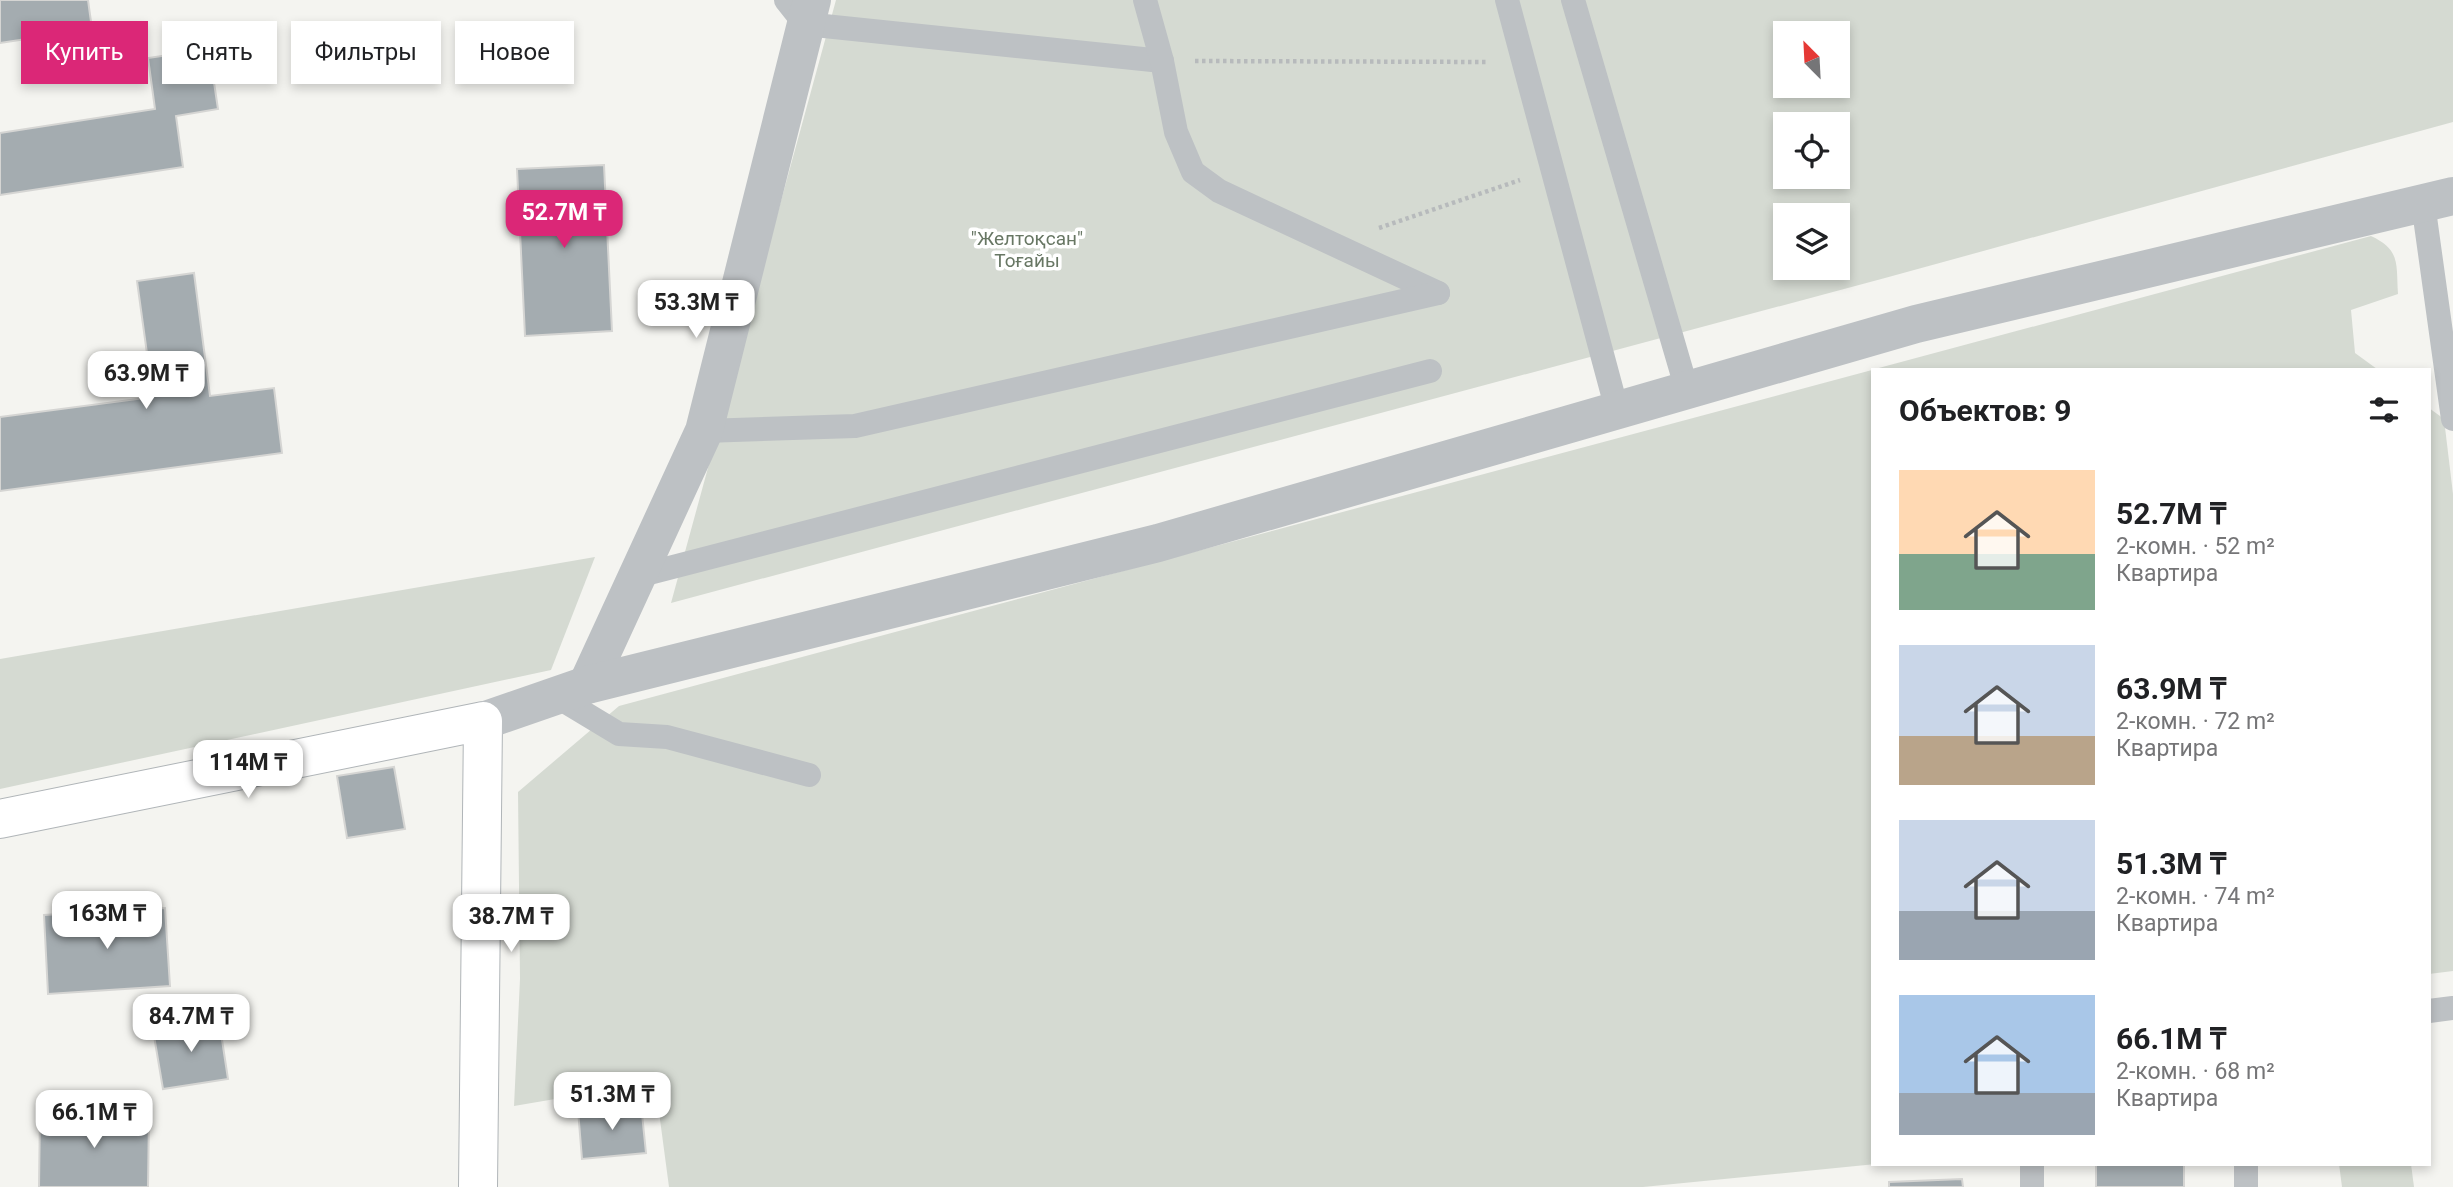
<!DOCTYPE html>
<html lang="ru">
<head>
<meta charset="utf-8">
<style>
	:root { --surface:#fff; --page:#f2f2f2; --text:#202124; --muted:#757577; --accent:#db2777 }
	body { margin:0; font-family:Roboto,sans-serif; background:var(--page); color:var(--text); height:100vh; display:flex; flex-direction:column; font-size:26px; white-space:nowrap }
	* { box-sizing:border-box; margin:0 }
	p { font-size:23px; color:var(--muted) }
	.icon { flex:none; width:38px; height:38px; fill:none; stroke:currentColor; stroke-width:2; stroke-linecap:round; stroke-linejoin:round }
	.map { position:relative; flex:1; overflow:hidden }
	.details { position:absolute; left:1871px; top:368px; width:560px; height:798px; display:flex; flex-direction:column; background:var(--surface); border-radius:0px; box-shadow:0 4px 10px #0003 }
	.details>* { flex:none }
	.guide { position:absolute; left:21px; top:21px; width:665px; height:63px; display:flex; gap:14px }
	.needle { width:46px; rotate:336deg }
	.buttons { position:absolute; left:1773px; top:21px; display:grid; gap:14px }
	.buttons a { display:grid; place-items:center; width:77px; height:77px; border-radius:0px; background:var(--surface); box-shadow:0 4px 10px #0003; font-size:35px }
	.price { position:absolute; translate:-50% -60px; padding:0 16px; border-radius:14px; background:#fff; color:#222; font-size:23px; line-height:46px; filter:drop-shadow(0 2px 4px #0008) }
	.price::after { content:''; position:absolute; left:50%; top:42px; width:21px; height:16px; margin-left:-10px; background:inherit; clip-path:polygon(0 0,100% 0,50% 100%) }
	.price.selected { background:var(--accent); color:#fff }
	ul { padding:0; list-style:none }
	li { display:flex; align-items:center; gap:21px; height:175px; padding:0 28px }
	li span { display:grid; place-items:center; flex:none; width:196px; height:140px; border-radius:0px; color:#555 }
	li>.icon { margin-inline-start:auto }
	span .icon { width:84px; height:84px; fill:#fffc; stroke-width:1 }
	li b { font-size:30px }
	h2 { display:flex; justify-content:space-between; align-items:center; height:84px; padding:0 28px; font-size:30px }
	.chip { padding:0 24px; border-radius:0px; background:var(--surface); box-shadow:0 4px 10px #0003; font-size:24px; line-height:63px }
	.chip.selected { background:var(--accent); color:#fff }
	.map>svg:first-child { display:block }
</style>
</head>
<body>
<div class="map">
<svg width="2453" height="1187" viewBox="0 0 2453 1187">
	<rect width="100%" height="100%" fill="#f4f4f0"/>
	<!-- green -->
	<g fill="#d5dad2" fill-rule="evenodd">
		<path d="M836,0H2453V122L1885,278L671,603ZM1785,33H1838V86H1785ZM1785,124H1838V177H1785ZM1785,215H1838V268H1785Z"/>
		<path d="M2371,236C2401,250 2396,264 2398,294L2351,310L2355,353L2377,369H1875Z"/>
		<polygon points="1872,370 1872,1164 1876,1164 1643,1187 669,1187 655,1082 514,1106 520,979 518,792 619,706"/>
		<polygon points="2429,408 2444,419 2453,494 2453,971 2429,974"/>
		<polygon points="595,557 551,670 0,789 0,659"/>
		<polygon points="2339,1164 2411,1164 2414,1187 2342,1187"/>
	</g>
	<!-- building -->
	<g fill="#a4acb0" stroke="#d5d5d3" stroke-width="2">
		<polygon points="0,0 88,0 92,29 0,43"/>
		<polygon points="209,49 218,109 176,116 183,167 0,195 0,133 155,109 148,58"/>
		<polygon points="604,165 612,331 525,336 517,169"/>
		<polygon points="194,273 210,396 274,388 282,453 0,491 0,417 153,397 137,281"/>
		<polygon points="394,767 405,829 347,838 337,776"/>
		<polygon points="165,908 170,986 48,994 44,915"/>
		<polygon points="219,1020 228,1079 163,1089 153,1030"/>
		<polygon points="641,1104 646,1153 582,1159 578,1110"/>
		<polygon points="40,1113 149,1114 148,1187 39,1187"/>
		<rect x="2096" y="1164" width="88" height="23"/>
		<polygon points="1962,1179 1963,1187 1889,1187 1889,1182"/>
	</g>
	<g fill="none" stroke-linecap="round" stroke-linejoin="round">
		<!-- secondary casing -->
		<g stroke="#b0b5b8" stroke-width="40">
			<polyline id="secondary" points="0,819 483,721 478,1187"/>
		</g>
		<!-- path -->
		<g stroke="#b7babc" stroke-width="4.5" stroke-dasharray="3.5 3.5" stroke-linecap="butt">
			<polyline points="1195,61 1488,62"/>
			<polyline points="1379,228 1520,180"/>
		</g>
		<!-- lane -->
		<g stroke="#bdc1c4" stroke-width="24">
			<polyline points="786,0 805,24 1162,61"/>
			<polyline points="1145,0 1162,61 1176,132 1193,172 1219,191 1438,293"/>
			<polyline points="1507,0 1617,410"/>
			<polyline points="1573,0 1687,390"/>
			<polyline points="2423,203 2453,419"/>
			<polyline points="704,431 855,426 1438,293"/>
			<polyline points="638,576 1430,371"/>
			<polyline points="556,696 619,734 667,737 809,775"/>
			<polyline points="2429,1011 2453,1008"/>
			<polyline points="2032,1164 2032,1187"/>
			<polyline points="2246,1164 2246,1187"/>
		</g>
		<!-- street -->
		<g stroke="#bdc1c4" stroke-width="38">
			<polyline points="587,685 704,431 812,0"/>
			<polyline points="483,721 587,685 1158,543 1916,324 2453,196"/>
		</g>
		<!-- secondary -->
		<use href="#secondary" stroke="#fff" stroke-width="38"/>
	</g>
	<g text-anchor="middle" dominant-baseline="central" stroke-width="7" stroke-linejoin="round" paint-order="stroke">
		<!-- park labels -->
		<g font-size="19" fill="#687764" stroke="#fff">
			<text x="1027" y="238">"Желтоқсан"<tspan x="1027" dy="22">Тоғайы</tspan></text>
		</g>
	</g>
</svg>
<div class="buttons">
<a><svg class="needle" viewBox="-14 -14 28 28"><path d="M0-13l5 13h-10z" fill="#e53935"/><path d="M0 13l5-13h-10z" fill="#757577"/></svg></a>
<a><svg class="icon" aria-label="locate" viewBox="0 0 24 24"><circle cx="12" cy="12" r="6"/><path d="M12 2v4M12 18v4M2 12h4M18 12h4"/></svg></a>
<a><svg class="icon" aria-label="layers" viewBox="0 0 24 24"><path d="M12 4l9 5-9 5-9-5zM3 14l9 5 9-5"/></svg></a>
</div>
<b class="price selected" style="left:564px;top:250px">52.7M ₸</b>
<b class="price" style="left:696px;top:340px">53.3M ₸</b>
<b class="price" style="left:146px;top:411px">63.9M ₸</b>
<b class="price" style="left:248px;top:800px">114M ₸</b>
<b class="price" style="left:107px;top:951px">163M ₸</b>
<b class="price" style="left:511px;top:954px">38.7M ₸</b>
<b class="price" style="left:191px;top:1054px">84.7M ₸</b>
<b class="price" style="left:612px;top:1132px">51.3M ₸</b>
<b class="price" style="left:94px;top:1150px">66.1M ₸</b>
<div class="guide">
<a class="chip selected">Купить</a>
<a class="chip">Снять</a>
<a class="chip">Фильтры</a>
<a class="chip">Новое</a>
</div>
<section class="details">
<h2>Объектов: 9<svg class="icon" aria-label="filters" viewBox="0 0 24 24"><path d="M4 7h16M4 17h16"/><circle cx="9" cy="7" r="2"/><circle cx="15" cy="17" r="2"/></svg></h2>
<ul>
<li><span style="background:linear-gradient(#ffd9b3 60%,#7fa58c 0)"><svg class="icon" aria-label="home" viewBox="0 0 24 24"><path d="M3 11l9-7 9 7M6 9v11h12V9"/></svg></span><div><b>52.7M ₸</b><p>2-комн. · 52 m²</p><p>Квартира</p></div></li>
<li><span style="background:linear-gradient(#c9d6e8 65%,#b9a48a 0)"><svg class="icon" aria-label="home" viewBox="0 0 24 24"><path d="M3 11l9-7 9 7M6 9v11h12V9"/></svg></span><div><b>63.9M ₸</b><p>2-комн. · 72 m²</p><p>Квартира</p></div></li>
<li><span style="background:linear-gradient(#c9d6e8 65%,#9aa5b1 0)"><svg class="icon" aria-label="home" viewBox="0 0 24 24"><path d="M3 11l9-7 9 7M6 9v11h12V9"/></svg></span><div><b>51.3M ₸</b><p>2-комн. · 74 m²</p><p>Квартира</p></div></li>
<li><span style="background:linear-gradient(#a9c7e8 70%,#9aa5b1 0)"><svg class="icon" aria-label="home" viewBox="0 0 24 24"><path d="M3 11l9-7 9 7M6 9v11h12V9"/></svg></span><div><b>66.1M ₸</b><p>2-комн. · 68 m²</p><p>Квартира</p></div></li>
</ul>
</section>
</div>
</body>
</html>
